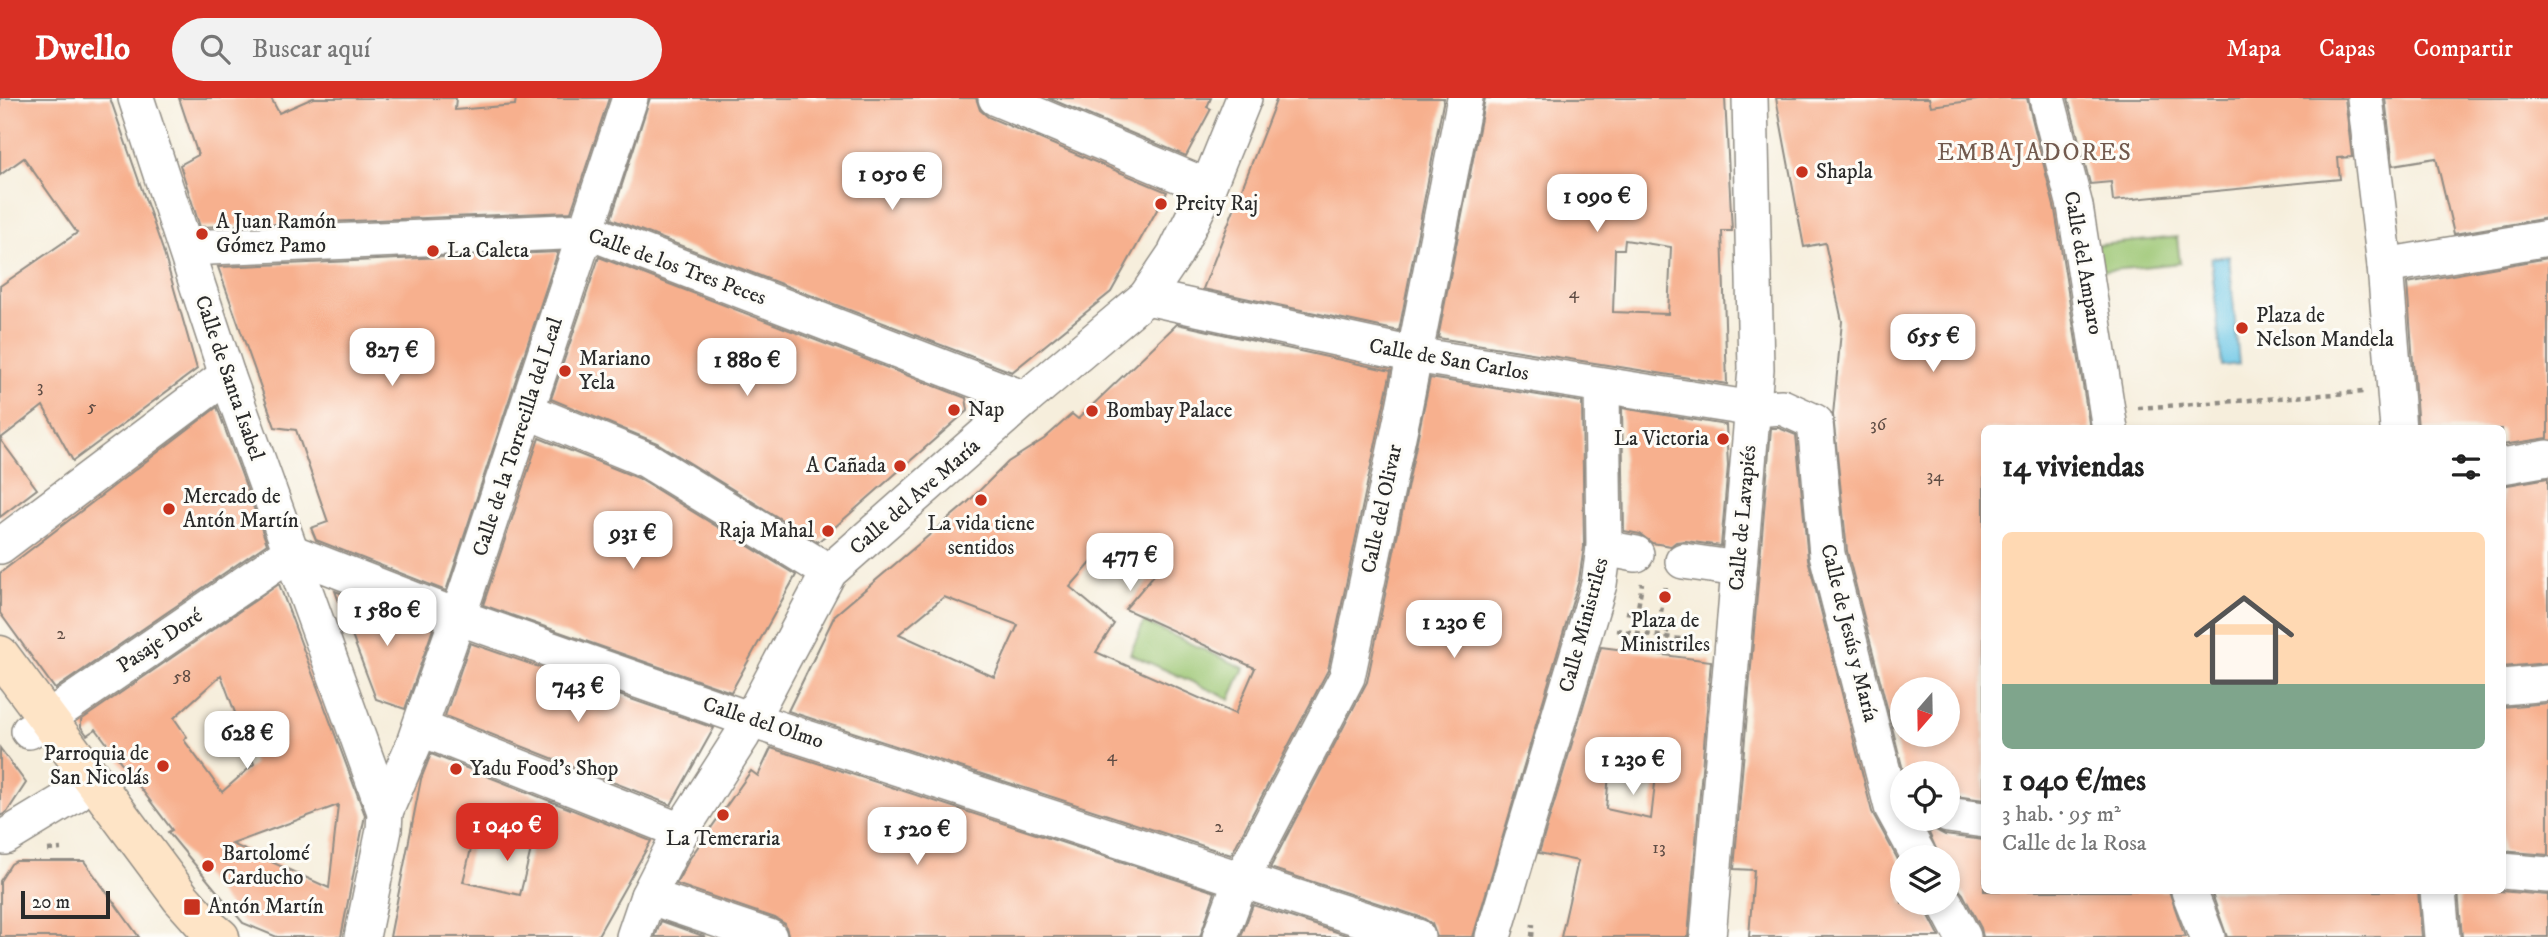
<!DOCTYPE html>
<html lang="es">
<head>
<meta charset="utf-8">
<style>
	:root { --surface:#fff; --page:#f2f2f2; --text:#222; --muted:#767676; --accent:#d93025 }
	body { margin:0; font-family:"IM FELL DW Pica",serif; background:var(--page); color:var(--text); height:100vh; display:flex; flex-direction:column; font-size:26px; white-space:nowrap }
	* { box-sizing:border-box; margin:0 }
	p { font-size:23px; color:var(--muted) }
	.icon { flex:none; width:38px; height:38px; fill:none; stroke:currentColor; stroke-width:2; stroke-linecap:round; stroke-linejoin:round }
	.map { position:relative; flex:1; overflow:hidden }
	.sheet { position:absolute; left:1981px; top:327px; width:525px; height:469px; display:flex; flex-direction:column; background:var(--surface); border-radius:10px; box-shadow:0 4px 10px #0003 }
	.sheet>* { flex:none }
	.needle { width:46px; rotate:200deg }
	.fabs { position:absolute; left:1890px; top:579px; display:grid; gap:14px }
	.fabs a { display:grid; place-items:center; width:70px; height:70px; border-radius:50%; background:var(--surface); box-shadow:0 4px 10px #0003; font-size:35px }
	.scale { position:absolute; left:21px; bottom:18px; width:89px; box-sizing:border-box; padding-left:7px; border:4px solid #2b2b2b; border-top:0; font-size:19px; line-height:24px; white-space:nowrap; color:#2b2b2b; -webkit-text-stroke:5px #fdfcf7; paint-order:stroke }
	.price { position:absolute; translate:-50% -60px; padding:0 16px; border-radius:14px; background:#fff; color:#222; font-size:23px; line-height:46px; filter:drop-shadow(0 2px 4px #0008) }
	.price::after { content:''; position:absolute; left:50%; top:42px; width:21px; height:16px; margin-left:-10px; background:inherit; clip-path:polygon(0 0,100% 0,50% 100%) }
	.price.selected { background:var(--accent); color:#fff }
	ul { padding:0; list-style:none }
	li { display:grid; align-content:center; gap:14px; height:371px; padding:0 21px }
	li span { display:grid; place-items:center; height:217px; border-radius:10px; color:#555 }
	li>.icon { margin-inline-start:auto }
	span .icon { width:126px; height:126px; fill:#fffc; stroke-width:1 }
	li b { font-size:30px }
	h2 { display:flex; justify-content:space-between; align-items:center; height:84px; padding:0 21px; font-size:30px }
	header { display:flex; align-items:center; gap:42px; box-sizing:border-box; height:98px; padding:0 35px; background:var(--accent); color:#fff }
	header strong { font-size:33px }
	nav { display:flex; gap:38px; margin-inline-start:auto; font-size:24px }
	.search { width:490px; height:63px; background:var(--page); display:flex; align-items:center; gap:18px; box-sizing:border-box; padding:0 24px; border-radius:38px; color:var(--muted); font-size:26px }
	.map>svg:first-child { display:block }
</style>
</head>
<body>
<header>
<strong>Dwello</strong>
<div class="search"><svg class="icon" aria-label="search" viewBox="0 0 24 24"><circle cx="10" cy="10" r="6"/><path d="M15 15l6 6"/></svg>Buscar aquí</div>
<nav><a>Mapa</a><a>Capas</a><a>Compartir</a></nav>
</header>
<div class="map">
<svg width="2548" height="839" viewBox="0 0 2548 839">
	<rect width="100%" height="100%" fill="#fdfcf7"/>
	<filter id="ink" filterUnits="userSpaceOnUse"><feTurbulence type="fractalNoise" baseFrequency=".0143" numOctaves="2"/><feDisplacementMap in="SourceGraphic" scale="14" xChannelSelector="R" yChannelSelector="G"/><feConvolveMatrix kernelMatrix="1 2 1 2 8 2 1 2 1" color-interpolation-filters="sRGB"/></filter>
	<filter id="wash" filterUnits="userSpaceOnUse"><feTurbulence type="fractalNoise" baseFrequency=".00686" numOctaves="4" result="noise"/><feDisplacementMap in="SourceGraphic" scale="28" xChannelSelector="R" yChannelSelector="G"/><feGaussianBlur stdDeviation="1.57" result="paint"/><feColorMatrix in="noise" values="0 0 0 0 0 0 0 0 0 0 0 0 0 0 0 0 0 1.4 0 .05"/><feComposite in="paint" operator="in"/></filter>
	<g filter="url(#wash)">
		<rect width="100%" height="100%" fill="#f6eedc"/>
		<!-- green -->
		<g fill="#9cc673" stroke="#64784f" stroke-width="2">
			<polygon points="2177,139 2180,165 2094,174 2091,148"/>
			<polygon points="1144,524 1244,570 1230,601 1130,556"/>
		</g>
		<!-- water -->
		<polygon fill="#67c5e5" stroke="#497888" stroke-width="2" points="2229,158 2239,266 2222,268 2211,160"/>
		<g id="blocks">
			<!-- building -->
			<g fill="#f7b08e" fill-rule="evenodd">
				<polygon points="0,0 110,0 163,152 197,271 73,363 43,308 0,341 37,391 0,419 0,188 77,135 24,60 0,77"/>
				<polygon points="179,0 271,0 279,15 313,0 456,0 455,12 515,7 516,0 609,0 571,114 200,129 180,67 198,57"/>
				<polygon points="650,0 976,0 980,12 988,19 1167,94 1111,194 1012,274 611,121"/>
				<polygon points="1048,0 1211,0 1207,9 1211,11 1186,58"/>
				<polygon points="1277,0 1444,0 1399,233 1203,191"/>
				<path d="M1485,0H1725L1732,133H1722L1727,286L1438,240ZM1625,142L1671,149L1668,216L1613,214L1615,151H1624Z"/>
				<path d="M1776,0H1929L1931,8L1994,0H2027L2055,112L2090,331H1984V702L1948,697V676H1904L1847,453L1833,317L1842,223L1825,145L1804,149ZM1902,592H1948V637H1902Z"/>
				<polygon points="2068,0 2345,0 2352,59 2338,60 2340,81 2113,103 2111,84 2090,86"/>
				<polygon points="2385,0 2548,0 2548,120 2454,136 2436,60 2393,67"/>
				<polygon points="558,154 446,493 316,442 311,430 328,424 296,332 275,329 218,169"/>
				<polygon points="599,159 966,300 968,312 818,444 657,345 551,301"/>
				<polygon points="2548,160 2548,340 2502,347 2502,331 2418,331 2407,185"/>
				<path d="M1177,226L1391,273L1328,572L1231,757L788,613L835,517L967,405L1008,364L1044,341L1072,316L1078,321ZM1110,443L1154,477L1125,511L1255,570L1235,616L1096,554L1114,526L1070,489ZM944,499L1018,527L994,579L899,536Z"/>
				<polygon points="1430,280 1582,304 1584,449 1579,482 1473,839 1437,839 1432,826 1423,820 1270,770 1367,584"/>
				<polygon points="217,309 267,446 55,591 0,515 0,475"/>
				<polygon points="1622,310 1726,327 1728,368 1721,448 1686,443 1676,444 1671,448 1652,445 1640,436 1624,433"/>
				<polygon points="1771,330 1779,330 1796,337 1808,461 1872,714 1902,769 1902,805 1925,805 1927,814 1940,839 1749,839 1754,772 1734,771"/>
				<polygon points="539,340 638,380 796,477 731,594 483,507"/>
				<polygon points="2548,380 2548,565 2502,569 2502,388"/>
				<path d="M279,486L365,717L341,839H277L243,825L168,734L172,732L96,631L87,637L81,629V622ZM221,577L254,666L222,694L184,642L187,639L174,620ZM338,707L329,790L232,746Z"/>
				<polygon points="335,493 433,531 405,611 376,601"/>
				<polygon points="470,545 714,630 671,707 445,618"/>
				<path d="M1601,549L1711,563L1688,839H1561L1578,763L1539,755ZM1610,663L1657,668L1651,721L1606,711Z"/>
				<polygon points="2548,605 2548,757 2502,753 2502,609"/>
				<polygon points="0,650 26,685 7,714 0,718"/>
				<polygon points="771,650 1215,794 1200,839 789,839 785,826 775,820 676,786 690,760 751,673 758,678"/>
				<path d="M431,656L651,743L597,839H390L421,681ZM476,730L533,743L520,797L463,784Z"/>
				<polygon points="1934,731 1945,737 1984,742 1984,793 2169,793 2185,839 1983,839 1981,830 1963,796 1956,788 1948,785 1948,760 1940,760 1929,735"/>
				<polygon points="16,763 84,763 139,839 0,839 0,783 11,766"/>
				<polygon points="2211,793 2418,793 2422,839 2227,839"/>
				<polygon points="2458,793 2499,793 2548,797 2548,839 2462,839"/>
				<polygon points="1253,807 1352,839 1241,839"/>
				<polygon points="661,823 706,839 655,839"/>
			</g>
		</g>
	</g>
	<g filter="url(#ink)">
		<use href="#blocks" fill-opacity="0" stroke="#908c84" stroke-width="2"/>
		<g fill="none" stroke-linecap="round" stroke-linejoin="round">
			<!-- street casing -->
			<g stroke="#908c84" stroke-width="38">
				<g id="street">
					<polyline points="136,0 227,277 385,714 384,732 362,839"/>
					<polyline points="996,0 1208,89"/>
					<polyline points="2047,0 2075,108 2110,331"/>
					<polyline points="2365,0 2385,168 2398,331"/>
					<polyline points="186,150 587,133 1025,301"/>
					<polyline points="2385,168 2548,140"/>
					<polyline points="1146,199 1414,257 1754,311 1782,309 1815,324 1827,456 1892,709 1920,760"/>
					<polyline points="527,313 647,362 829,474"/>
					<polyline points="2502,368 2548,360"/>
					<polyline points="0,448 227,277"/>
					<polyline points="1604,450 1636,456"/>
					<polyline points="1683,463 1738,471"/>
					<polyline points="2502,589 2548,585"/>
					<polyline points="420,630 681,733"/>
					<polyline points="29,633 291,454 458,519 751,622 1417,839"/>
					<polyline points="385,714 413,648 458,519 630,0"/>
					<polyline points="1948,717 1984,722"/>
					<polyline points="5,739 76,696"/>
					<polyline points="2502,773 2548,777"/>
					<polyline points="2189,793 2207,839"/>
					<polyline points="2438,793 2442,839"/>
					<polyline points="648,798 769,839"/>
					<polyline points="1945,805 1963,839"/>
					<polyline points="634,839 648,798 681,733 742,638 829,474 1025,301 1146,199 1175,156 1208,89 1244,0"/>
					<polyline points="1220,839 1241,782 1347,579 1404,310 1465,0"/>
					<polyline points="1493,839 1599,486 1604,450 1602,288"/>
					<polyline points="1708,839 1756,271 1750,0"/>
				</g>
			</g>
			<!-- secondary casing -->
			<g stroke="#908c84" stroke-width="41">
				<polyline id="secondary" points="0,557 181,800 205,827 220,839"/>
			</g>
			<!-- path -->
			<g stroke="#908c84" stroke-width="4.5" stroke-dasharray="5 5" stroke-linecap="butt">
				<polyline points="2138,310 2363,294"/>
				<polyline points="1665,489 1659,527 1668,528 1666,539"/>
				<polyline points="1626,514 1637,516 1642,485"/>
				<polyline points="1616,532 1701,544"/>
				<polyline points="48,752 61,751"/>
				<polyline points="1532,839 1533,826"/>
			</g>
			<!-- street -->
			<use href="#street" stroke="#fff" stroke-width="35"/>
			<!-- secondary -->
			<use href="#secondary" stroke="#fee4c6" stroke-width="38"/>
		</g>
	</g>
	<!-- markers -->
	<g fill="#c8321e" stroke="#fdfcf7" stroke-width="2.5">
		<circle cx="1802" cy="74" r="7"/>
		<circle cx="1161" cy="106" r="7"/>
		<circle cx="202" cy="136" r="7"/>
		<circle cx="433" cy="153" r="7"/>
		<circle cx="2242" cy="230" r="7"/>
		<circle cx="565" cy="273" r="7"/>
		<circle cx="954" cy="312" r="7"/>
		<circle cx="1092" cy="313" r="7"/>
		<circle cx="1723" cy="341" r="7"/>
		<circle cx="900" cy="368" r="7"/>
		<circle cx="981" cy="402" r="7"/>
		<circle cx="169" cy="411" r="7"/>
		<circle cx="828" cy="433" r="7"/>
		<circle cx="1665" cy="499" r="7"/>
		<circle cx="163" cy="668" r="7"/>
		<circle cx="456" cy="671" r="7"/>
		<circle cx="723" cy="717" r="7"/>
		<circle cx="208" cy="768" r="7"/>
		<rect x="183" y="800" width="18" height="18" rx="3.5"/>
	</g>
	<g text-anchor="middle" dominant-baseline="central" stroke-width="6" stroke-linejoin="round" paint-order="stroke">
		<!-- number labels -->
		<g font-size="18" fill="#5e4c44">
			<text x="1574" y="195">4</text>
			<text x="40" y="289">3</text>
			<text x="92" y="309">5</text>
			<text x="1878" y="327">36</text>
			<text x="1935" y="378">34</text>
			<text x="61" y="536">2</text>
			<text x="182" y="579">58</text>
			<text x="1112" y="658">4</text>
			<text x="1219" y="729">2</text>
			<text x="1659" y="750">13</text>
		</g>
		<!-- poi labels -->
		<g font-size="21" fill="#2b2b2b" stroke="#fdfcf7" text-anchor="start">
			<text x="1816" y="74">Shapla</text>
			<text x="1175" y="106">Preity Raj</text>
			<text x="216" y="124">A Juan Ramón<tspan x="216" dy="24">Gómez Pamo</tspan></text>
			<text x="447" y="153">La Caleta</text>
			<text x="2256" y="218">Plaza de<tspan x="2256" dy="24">Nelson Mandela</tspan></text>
			<text x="579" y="261">Mariano<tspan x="579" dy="24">Yela</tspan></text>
			<text x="968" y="312">Nap</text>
			<text x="1106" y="313">Bombay Palace</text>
			<text x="1709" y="341" text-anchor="end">La Victoria</text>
			<text x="886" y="368" text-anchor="end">A Cañada</text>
			<text x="183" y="399">Mercado de<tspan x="183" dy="24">Antón Martín</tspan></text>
			<text x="981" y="426" text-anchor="middle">La vida tiene<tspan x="981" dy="24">sentidos</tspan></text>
			<text x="814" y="433" text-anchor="end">Raja Mahal</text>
			<text x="1665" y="523" text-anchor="middle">Plaza de<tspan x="1665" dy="24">Ministriles</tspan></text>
			<text x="149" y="656" text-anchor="end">Parroquia de<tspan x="149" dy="24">San Nicolás</tspan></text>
			<text x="470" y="671">Yadu Food's Shop</text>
			<text x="723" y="741" text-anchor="middle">La Temeraria</text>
			<text x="222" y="756">Bartolomé<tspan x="222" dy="24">Carducho</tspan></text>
			<text x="208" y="809">Antón Martín</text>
		</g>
		<!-- street labels -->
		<g font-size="21" fill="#2b2b2b" stroke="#fdfcf7">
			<text transform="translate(2083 165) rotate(80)">Calle del Amparo</text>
			<text transform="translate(677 169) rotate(20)">Calle de los Tres Peces</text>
			<text transform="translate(1449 262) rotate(10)">Calle de San Carlos</text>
			<text transform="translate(229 280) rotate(71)">Calle de Santa Isabel</text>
			<text transform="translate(518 339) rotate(-72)">Calle de la Torrecilla del Leal</text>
			<text transform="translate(915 399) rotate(-41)">Calle del Ave María</text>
			<text transform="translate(1382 411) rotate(-78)">Calle del Olivar</text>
			<text transform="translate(1743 420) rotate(-85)">Calle de Lavapiés</text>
			<text transform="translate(1584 527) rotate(-75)">Calle Ministriles</text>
			<text transform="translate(1849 535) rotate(76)">Calle de Jesús y María</text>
			<text transform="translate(160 543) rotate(-34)">Pasaje Doré</text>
			<text transform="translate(763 625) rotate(18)">Calle del Olmo</text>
		</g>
		<!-- quarter labels -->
		<g font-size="24" letter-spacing="2" fill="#725a4e" stroke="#fdfcf7">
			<text x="2035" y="55">EMBAJADORES</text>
		</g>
	</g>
</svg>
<div class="fabs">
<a><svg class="needle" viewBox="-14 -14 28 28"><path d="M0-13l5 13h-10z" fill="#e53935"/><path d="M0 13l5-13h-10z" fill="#767676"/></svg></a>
<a><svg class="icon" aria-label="locate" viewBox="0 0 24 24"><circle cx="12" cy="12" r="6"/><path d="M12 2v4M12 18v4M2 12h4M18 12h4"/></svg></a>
<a><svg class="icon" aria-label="layers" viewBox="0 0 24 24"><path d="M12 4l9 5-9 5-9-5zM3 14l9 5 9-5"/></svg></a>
</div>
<div class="scale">20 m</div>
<b class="price" style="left:892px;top:114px">1 050 €</b>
<b class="price" style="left:1597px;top:136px">1 090 €</b>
<b class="price" style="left:1933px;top:276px">655 €</b>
<b class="price" style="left:392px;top:290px">827 €</b>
<b class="price" style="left:747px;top:300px">1 880 €</b>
<b class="price" style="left:633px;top:473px">931 €</b>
<b class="price" style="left:1130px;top:495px">477 €</b>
<b class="price" style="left:387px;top:550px">1 580 €</b>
<b class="price" style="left:1454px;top:562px">1 230 €</b>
<b class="price" style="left:578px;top:626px">743 €</b>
<b class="price" style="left:247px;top:673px">628 €</b>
<b class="price" style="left:1633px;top:699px">1 230 €</b>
<b class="price selected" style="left:507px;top:765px">1 040 €</b>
<b class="price" style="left:917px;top:769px">1 520 €</b>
<section class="sheet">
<h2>14 viviendas<svg class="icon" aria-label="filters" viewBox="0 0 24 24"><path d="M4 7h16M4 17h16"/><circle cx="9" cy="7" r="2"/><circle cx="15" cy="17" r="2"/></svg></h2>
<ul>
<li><span style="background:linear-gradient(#ffd9b3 70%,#7fa58c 0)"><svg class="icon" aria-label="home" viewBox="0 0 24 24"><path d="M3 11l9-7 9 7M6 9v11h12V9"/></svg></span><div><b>1 040 €/mes</b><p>3 hab. · 95 m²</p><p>Calle de la Rosa</p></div></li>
</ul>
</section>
</div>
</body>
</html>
